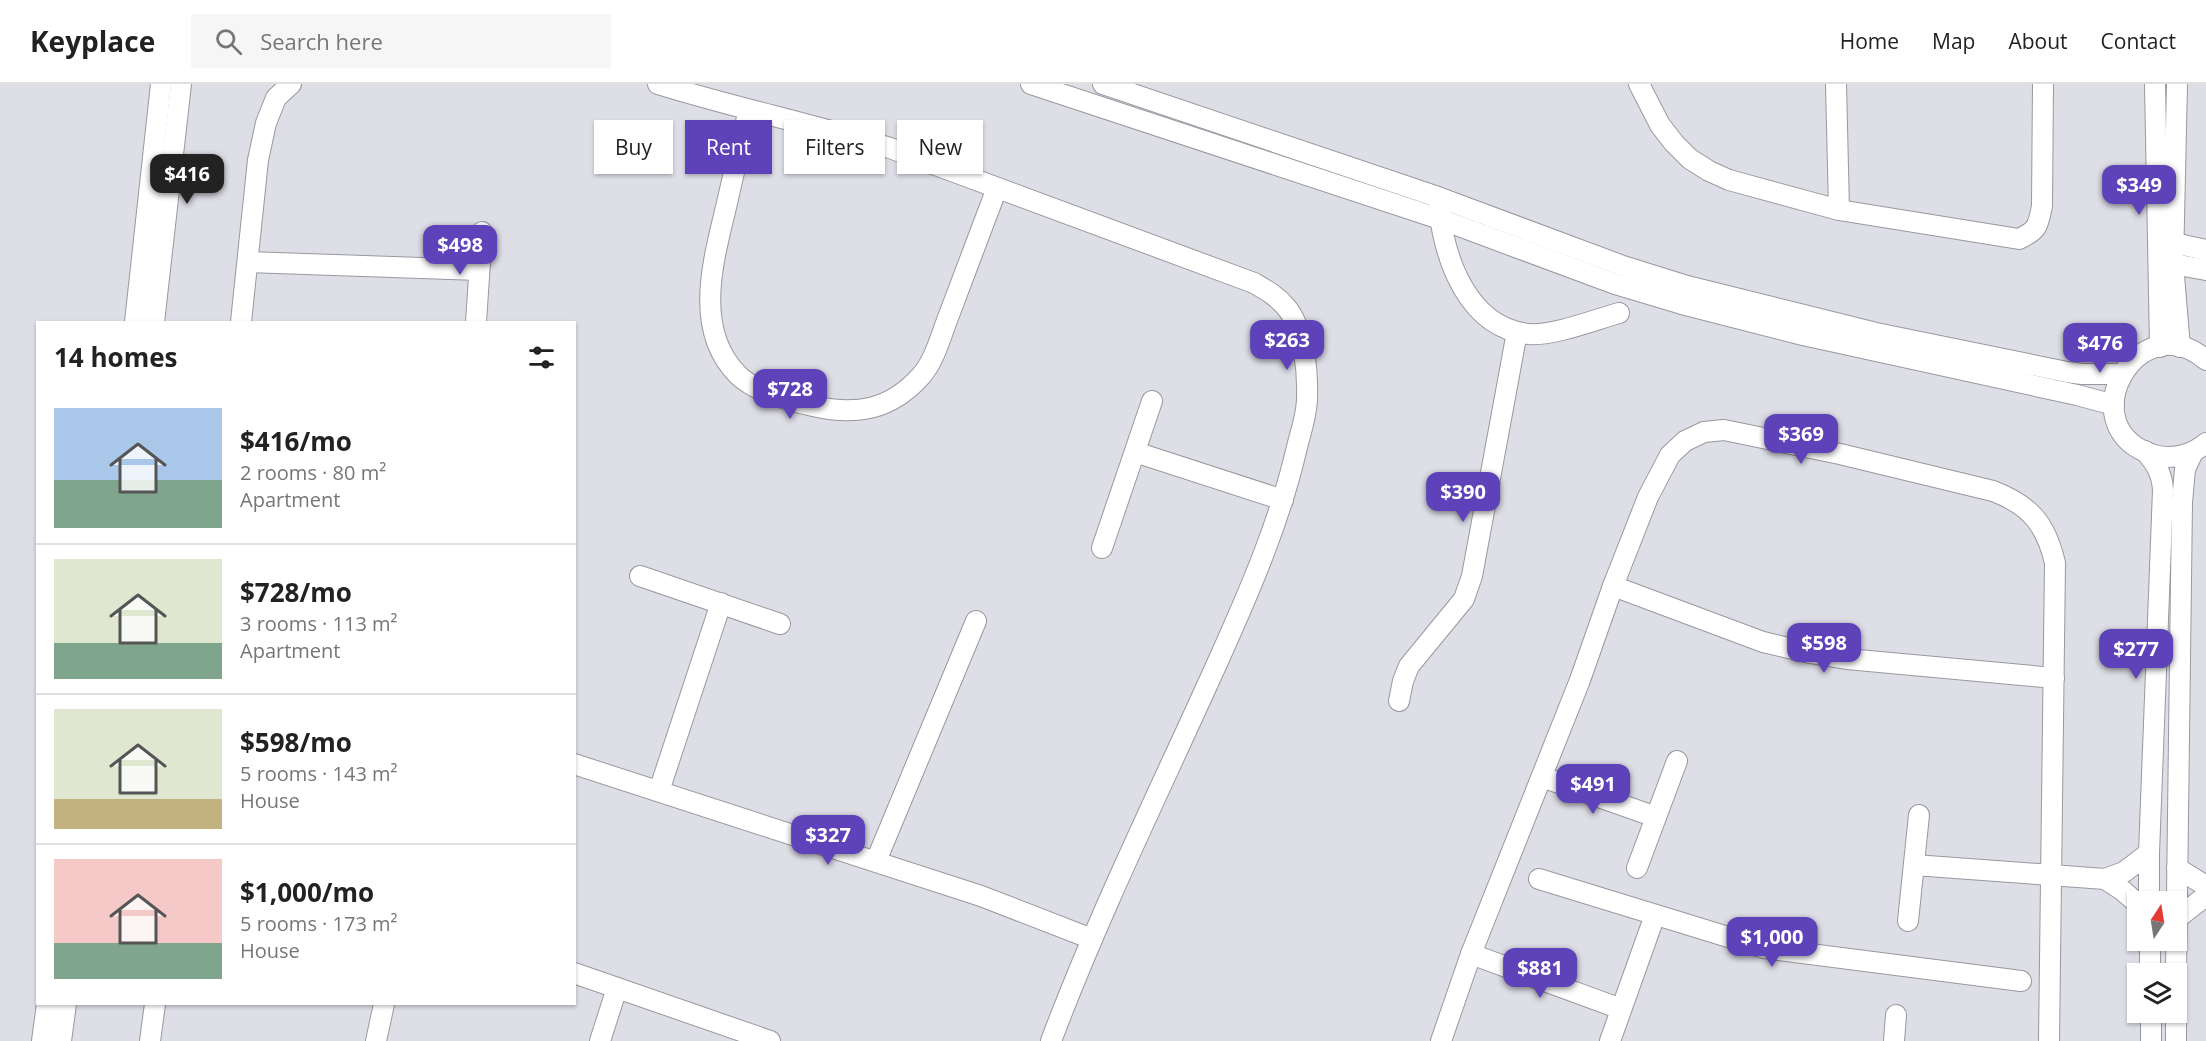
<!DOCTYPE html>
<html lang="en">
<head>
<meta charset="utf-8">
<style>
	:root { --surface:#fff; --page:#f6f6f6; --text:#222; --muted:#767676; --line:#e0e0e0; --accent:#5d42ba }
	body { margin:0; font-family:"Open Sans",sans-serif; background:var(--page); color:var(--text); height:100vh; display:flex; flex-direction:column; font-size:22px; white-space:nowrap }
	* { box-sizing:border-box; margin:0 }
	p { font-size:20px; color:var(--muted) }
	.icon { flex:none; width:33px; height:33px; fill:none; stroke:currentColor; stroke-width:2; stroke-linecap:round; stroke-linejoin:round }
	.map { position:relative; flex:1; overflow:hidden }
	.drawer { position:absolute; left:36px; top:237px; width:540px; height:684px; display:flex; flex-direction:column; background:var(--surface); border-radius:0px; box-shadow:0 2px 4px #0004 }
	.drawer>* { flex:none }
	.guide { position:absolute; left:594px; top:36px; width:570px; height:54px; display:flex; gap:12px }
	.needle { width:39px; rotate:12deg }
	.tools { position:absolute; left:2127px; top:807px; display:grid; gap:12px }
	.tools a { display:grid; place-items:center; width:60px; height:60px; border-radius:0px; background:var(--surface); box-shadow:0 2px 4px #0004; font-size:30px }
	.price { position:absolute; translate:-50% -51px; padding:0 14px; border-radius:12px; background:var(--accent); color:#fff; font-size:20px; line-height:39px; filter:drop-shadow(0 2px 3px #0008) }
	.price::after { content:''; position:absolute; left:50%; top:36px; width:18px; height:14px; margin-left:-9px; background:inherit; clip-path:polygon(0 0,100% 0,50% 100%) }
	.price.active { background:#222; color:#fff }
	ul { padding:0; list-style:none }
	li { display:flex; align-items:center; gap:18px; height:150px; padding:0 18px }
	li+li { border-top:2px solid var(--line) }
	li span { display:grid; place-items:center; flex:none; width:168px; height:120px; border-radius:0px; color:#555 }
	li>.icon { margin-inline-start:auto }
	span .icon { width:72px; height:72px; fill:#fffc; stroke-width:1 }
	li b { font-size:26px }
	h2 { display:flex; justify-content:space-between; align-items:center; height:72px; padding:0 18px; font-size:26px }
	.tag { padding:0 21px; border-radius:0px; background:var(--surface); box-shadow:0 2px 4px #0004; font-size:21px; line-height:54px }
	.tag.active { background:var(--accent); color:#fff }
	header { display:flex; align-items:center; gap:36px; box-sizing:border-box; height:84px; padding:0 30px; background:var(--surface); border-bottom:2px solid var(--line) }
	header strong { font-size:28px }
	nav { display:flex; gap:33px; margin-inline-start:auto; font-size:21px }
	.search { width:420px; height:54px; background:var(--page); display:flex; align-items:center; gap:15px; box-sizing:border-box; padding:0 21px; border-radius:0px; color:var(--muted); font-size:22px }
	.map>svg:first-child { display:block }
</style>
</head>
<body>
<header>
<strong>Keyplace</strong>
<div class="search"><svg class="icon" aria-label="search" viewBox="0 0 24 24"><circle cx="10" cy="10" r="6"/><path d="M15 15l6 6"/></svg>Search here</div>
<nav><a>Home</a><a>Map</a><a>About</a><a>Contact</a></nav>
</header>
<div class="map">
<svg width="2206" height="957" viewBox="0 0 2206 957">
	<rect width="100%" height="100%" fill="#dedee7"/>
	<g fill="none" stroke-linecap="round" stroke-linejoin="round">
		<!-- minor casing -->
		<g stroke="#9898a1" stroke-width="22">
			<g id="minor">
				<path d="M658,0C735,24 813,40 890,64L1254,199C1266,206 1277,212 1286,223C1304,244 1308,288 1307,314C1307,330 1301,347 1297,363C1280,437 1250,506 1219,575C1162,702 1100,827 1051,957"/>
				<polyline points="1031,0 1440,135 1615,200 1682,220 1803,251 2077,311 2114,321"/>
				<polyline points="1103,0 1438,113 1623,182 1687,202 1876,249 2067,288 2082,290 2121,290"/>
				<path d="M1639,0L1660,41L1674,59L1690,75L1709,87L1729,96L1839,126L2019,155C2038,146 2038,142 2042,122L2043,0"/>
				<polyline points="1836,0 1839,126"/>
				<polyline points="2155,0 2160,263"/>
				<polyline points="2177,0 2173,180 2180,263"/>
				<path d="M749,26C741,57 734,88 727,119C714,174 692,245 738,291C755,308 790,317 813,322C856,332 890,326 920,293C935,277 941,251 949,231C965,189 981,146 997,104"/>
				<path d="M1439,125C1445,176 1468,244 1529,250C1553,252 1594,236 1619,229"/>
				<polyline points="2174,159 2206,166"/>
				<polyline points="249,178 479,186"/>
				<polyline points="2173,180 2206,186"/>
				<polyline points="135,238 161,0"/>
				<polyline points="154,238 181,0"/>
				<polyline points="241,238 258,76 266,39 276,14 291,0"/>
				<polyline points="476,238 482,148"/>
				<path d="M2206,276C2138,218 2067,344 2154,371C2172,376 2192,371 2206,359"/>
				<path d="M2145,367C2156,380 2162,389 2163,406L2149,769V818"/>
				<polyline points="1135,368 1283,416"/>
				<polyline points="1102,464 1152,317"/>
				<polyline points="640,492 780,540"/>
				<polyline points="1613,502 1763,558 1810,569 1847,575 2054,594"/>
				<polyline points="1399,617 1403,597 1409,582 1464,515 1472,492 1517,248"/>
				<polyline points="574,680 981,812 1092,855"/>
				<polyline points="1542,693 1656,733"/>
				<polyline points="659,707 721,519"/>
				<polyline points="876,777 976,537"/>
				<polyline points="1914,781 2105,795 2124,788 2149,769"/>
				<polyline points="1637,784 1677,677"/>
				<polyline points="2177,784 2206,802"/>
				<polyline points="1539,795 1764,864 2021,897"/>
				<polyline points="2105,795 2122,806 2138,820"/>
				<polyline points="2176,835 2206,812"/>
				<polyline points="1908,837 1919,731"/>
				<polyline points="2150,856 2150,890"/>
				<polyline points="1471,870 1621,925"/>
				<polyline points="574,889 770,957"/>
				<polyline points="2176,890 2182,418 2185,385 2193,368"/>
				<polyline points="2151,928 2151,957"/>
				<polyline points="2176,928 2176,957"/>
				<polyline points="42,957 47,920"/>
				<polyline points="61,957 66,920"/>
				<polyline points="150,957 155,920"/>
				<polyline points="376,957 384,920"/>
				<polyline points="600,957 617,904"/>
				<path d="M1441,957L1471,870L1580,596L1613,502L1648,413L1670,371L1685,357L1704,348L1724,346L1840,370L1993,407C2030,421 2046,440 2055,479L2049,957"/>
				<polyline points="1610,957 1655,831"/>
				<polyline points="1894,957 1896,931"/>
			</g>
		</g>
		<!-- minor -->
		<use href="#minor" stroke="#fff" stroke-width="20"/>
	</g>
</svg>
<div class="tools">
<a><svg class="needle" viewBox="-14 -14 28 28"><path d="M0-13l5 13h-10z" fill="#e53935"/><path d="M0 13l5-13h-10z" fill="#767676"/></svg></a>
<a><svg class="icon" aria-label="layers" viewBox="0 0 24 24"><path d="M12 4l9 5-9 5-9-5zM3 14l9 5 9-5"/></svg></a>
</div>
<b class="price active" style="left:187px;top:121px">$416</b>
<b class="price" style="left:2139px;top:132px">$349</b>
<b class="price" style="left:460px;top:192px">$498</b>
<b class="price" style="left:1287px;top:287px">$263</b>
<b class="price" style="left:2100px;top:290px">$476</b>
<b class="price" style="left:790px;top:336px">$728</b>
<b class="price" style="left:1801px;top:381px">$369</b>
<b class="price" style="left:1463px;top:439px">$390</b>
<b class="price" style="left:1824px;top:590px">$598</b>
<b class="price" style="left:2136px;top:596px">$277</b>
<b class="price" style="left:1593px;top:731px">$491</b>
<b class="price" style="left:828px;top:782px">$327</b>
<b class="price" style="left:1772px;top:884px">$1,000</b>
<b class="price" style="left:1540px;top:915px">$881</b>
<div class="guide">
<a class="tag">Buy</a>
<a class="tag active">Rent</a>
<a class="tag">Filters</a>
<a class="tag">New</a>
</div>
<section class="drawer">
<h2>14 homes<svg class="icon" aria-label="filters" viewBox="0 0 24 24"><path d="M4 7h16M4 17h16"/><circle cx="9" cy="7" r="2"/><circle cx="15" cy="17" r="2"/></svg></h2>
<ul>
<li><span style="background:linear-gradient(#a9c7e8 60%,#7fa58c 0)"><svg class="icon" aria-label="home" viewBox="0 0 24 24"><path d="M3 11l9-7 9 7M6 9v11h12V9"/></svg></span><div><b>$416/mo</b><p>2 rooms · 80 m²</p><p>Apartment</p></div></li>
<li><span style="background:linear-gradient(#dfe7d0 70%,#7fa58c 0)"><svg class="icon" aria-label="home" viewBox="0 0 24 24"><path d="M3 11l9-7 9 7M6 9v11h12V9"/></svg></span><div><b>$728/mo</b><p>3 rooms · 113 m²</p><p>Apartment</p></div></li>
<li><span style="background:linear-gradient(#dfe7d0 75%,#c2b280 0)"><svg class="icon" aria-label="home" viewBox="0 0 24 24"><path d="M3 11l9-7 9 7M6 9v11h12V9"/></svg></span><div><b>$598/mo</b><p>5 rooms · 143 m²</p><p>House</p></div></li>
<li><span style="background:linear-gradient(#f6c9c9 70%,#7fa58c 0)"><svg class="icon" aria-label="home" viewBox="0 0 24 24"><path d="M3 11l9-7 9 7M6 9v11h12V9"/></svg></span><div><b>$1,000/mo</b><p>5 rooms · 173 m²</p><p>House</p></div></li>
</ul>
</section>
</div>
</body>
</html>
